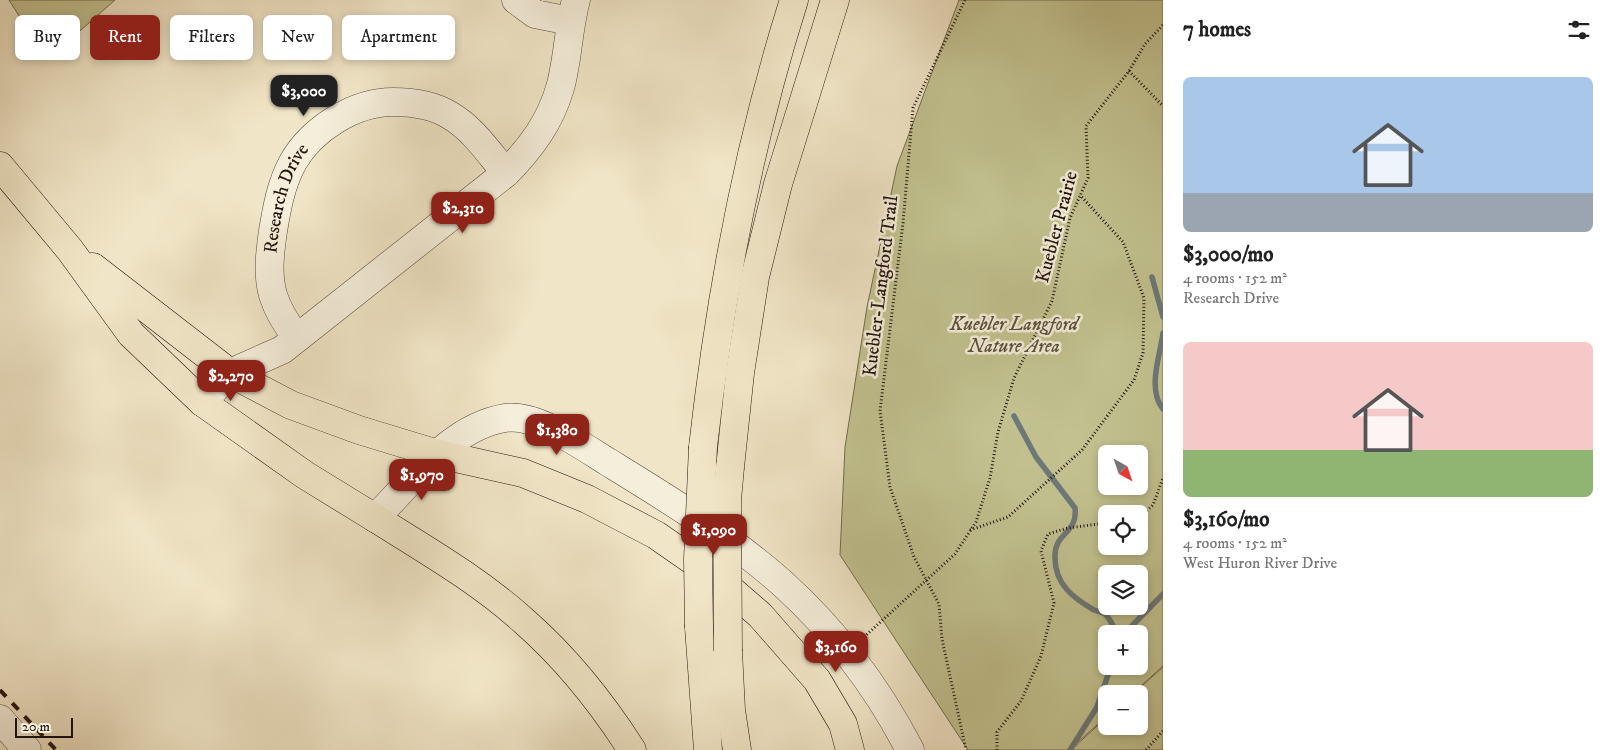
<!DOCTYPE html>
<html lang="en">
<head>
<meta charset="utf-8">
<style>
	:root { --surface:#fff; --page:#f2f2f2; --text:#222; --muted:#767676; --accent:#8f2418 }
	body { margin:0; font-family:"IM FELL DW Pica",serif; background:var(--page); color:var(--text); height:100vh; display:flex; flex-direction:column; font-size:19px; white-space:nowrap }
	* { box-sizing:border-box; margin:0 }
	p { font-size:16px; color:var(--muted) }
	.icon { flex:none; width:28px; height:28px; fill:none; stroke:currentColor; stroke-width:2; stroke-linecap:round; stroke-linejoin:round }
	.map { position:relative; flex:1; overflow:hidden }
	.sheet { display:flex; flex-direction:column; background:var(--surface); width:450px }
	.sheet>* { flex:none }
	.hud { position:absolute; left:15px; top:15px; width:475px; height:45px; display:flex; gap:10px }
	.needle { width:32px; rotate:140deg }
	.tools { position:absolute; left:1098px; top:445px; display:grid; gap:10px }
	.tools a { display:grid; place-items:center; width:50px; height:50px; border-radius:8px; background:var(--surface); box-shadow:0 2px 8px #0003; font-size:25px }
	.scale { position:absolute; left:15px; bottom:12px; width:58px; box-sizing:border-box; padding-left:5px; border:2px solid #231510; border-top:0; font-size:14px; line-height:18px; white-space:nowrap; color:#231510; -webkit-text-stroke:4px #f5eeda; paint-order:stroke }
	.price { position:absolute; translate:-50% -42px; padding:0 11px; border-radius:10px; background:var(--accent); color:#fff; font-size:16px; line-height:32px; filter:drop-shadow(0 1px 2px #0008) }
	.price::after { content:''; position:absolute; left:50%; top:30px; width:15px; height:11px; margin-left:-8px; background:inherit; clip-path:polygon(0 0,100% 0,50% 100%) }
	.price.current { background:#222; color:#fff }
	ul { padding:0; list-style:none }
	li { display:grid; align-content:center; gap:10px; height:265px; padding:0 20px }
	li span { display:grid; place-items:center; height:155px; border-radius:8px; color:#555 }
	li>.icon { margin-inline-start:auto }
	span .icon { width:90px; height:90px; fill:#fffc; stroke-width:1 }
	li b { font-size:21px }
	h2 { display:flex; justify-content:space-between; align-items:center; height:60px; padding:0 20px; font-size:21px }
	.tag { padding:0 18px; border-radius:8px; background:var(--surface); box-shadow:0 2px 8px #0003; font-size:18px; line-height:45px }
	.tag.current { background:var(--accent); color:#fff }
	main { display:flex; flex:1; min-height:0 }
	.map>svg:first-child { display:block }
</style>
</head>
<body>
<main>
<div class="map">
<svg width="1163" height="750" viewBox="0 0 1163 750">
	<rect width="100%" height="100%" fill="#f0e5c6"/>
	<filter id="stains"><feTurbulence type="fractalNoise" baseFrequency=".004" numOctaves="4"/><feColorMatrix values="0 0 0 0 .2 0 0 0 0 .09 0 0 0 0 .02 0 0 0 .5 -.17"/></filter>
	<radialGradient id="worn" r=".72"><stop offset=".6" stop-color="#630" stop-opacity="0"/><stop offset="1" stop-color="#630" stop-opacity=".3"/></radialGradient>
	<!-- green -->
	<g fill="#c2c290" stroke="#726c50" fill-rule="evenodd">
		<polygon points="9,0 115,0 47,60"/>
		<path d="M959,0H1163V666L1132,694H1106V717L1069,750H968L840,555L845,447L867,307L897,166ZM1106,454H1139V486H1106ZM1106,514H1139V546H1106ZM1106,574H1139V606H1106ZM1106,634H1139V666H1106Z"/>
		<polygon points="1163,667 1163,750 1071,750 1106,718 1106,726 1139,726 1139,694 1133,694"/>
	</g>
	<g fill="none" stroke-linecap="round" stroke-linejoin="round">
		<!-- stream -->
		<g stroke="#6d7979" stroke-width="5.5">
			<polyline points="1152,277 1163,317"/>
			<path d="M1163,333C1160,356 1147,389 1163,409"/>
			<path d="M1014,416L1036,457L1075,508C1078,535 1054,531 1055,558C1055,584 1073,598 1094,610C1097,611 1102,612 1105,614C1110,618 1114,628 1117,634"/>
			<polyline points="1124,634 1163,594"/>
			<polyline points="1070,750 1097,707 1111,666"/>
		</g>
		<!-- minor casing -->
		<g stroke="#56493e" stroke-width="29">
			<g id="minor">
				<polyline points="516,0 535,14 570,21"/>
				<path id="s1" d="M297,338C287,325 278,311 273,295C267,274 270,252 273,231C277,207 281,184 293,162C312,129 354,102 393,102C413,102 434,105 451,116C473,129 489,153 506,173"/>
				<path d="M202,402L230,373L282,350L506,173C531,148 550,122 560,88C568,60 568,29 576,0"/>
				<path d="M375,518C413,481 450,427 505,418C536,413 582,446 608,462C668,499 729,536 782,583C834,630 878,688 910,750"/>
				<polyline points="0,719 27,750"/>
			</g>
		</g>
		<!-- major casing -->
		<g stroke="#231510" stroke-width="29">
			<g id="major">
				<polyline points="0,166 70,250 131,334 202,402 305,475 375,518"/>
				<polyline points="93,267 230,373 291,405 359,430 438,454"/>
			</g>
		</g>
		<!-- highway casing -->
		<g stroke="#231510" stroke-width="29">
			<g id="highway">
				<path d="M703,447C720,295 748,145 794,0"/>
				<polyline points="438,454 523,473 587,499 656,535 715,576 760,615 817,680 843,724 850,750"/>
				<polyline points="730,467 740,373 755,277 778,184 835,0"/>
				<path d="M375,518C426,550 480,581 525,622C567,659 602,703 632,750"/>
				<polyline points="699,627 708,750"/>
				<polyline points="728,651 731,710 737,750"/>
			</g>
		</g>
		<!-- path -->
		<g stroke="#231510" stroke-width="3" stroke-dasharray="1 2.5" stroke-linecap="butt">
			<polyline points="965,0 913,108 903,223 880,411 890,487 914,557 939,604 942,639 966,750"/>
			<polyline points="1129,71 1163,106"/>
			<polyline points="1139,518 1153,505 1163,478"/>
			<polyline points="970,530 1008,517 1082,450 1134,380 1143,353 1144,298 1123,242 1080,195"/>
			<polyline points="864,637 955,554 976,522 990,478 998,432 1014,378 1052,301 1070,218 1088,178 1086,126 1129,71 1145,44 1163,25"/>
			<polyline points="997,750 997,732 1021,701 1041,656 1054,603 1041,551 1048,534 1068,528 1106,523"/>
			<polyline points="1146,750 1163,731"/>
		</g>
		<!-- minor -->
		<use href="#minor" stroke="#f5eeda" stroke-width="28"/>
		<!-- major -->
		<use href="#major" stroke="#f0e5c6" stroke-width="28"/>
		<!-- highway -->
		<use href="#highway" stroke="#f0e5c6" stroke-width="28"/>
		<!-- rail -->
		<polyline stroke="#231510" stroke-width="4" stroke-dasharray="9 9" stroke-linecap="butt" points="0,690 56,750"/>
		<!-- highway-bridge casing -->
		<g stroke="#231510" stroke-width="29" stroke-linecap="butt">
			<g id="highway-bridge">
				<polyline points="699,627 698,559 703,447"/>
				<polyline points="728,651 727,500 730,467"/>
			</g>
		</g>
		<!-- highway-bridge -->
		<use href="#highway-bridge" stroke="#f0e5c6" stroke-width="28"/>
	</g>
	<g text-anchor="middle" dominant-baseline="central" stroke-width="5" stroke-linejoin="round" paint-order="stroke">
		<!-- street labels -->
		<g font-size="19" fill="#231510" stroke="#f5eeda">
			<text stroke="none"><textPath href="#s1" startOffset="149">Research Drive</textPath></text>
			<text transform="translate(1057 227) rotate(-75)">Kuebler Prairie</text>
			<text transform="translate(881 286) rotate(-83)">Kuebler-Langford Trail</text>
		</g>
		<!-- park labels -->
		<g font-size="19" font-style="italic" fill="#5b523d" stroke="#f5eeda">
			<text x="1014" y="324">Kuebler Langford<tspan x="1014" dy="22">Nature Area</tspan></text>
		</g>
	</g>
	<rect width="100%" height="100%" filter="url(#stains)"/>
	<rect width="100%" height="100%" fill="url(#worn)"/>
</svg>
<div class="tools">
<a><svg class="needle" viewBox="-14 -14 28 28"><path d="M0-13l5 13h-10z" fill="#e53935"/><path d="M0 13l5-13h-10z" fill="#767676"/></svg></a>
<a><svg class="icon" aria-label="locate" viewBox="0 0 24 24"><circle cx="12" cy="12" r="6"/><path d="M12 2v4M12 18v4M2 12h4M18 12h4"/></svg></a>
<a><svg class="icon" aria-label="layers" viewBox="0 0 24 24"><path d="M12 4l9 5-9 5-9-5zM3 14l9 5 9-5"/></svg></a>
<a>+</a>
<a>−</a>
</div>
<div class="scale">20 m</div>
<b class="price current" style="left:304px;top:117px">$3,000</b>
<b class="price" style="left:463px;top:234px">$2,310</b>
<b class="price" style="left:231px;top:402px">$2,270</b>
<b class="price" style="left:557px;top:456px">$1,380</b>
<b class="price" style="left:422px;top:501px">$1,970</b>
<b class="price" style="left:714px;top:556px">$1,090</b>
<b class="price" style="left:836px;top:673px">$3,160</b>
<div class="hud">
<a class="tag">Buy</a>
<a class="tag current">Rent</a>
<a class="tag">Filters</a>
<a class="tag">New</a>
<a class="tag">Apartment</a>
</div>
</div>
<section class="sheet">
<h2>7 homes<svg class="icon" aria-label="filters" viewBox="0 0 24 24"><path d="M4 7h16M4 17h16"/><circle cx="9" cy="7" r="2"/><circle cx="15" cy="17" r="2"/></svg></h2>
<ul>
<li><span style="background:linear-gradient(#a9c7e8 75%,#9aa5b1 0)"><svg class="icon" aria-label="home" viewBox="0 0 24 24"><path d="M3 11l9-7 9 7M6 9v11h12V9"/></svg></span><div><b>$3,000/mo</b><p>4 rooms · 152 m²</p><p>Research Drive</p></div></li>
<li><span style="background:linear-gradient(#f6c9c9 70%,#8fb573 0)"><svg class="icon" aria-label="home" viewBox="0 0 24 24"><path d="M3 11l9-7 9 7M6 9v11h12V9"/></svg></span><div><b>$3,160/mo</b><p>4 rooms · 152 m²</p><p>West Huron River Drive</p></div></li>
</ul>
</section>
</main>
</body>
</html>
